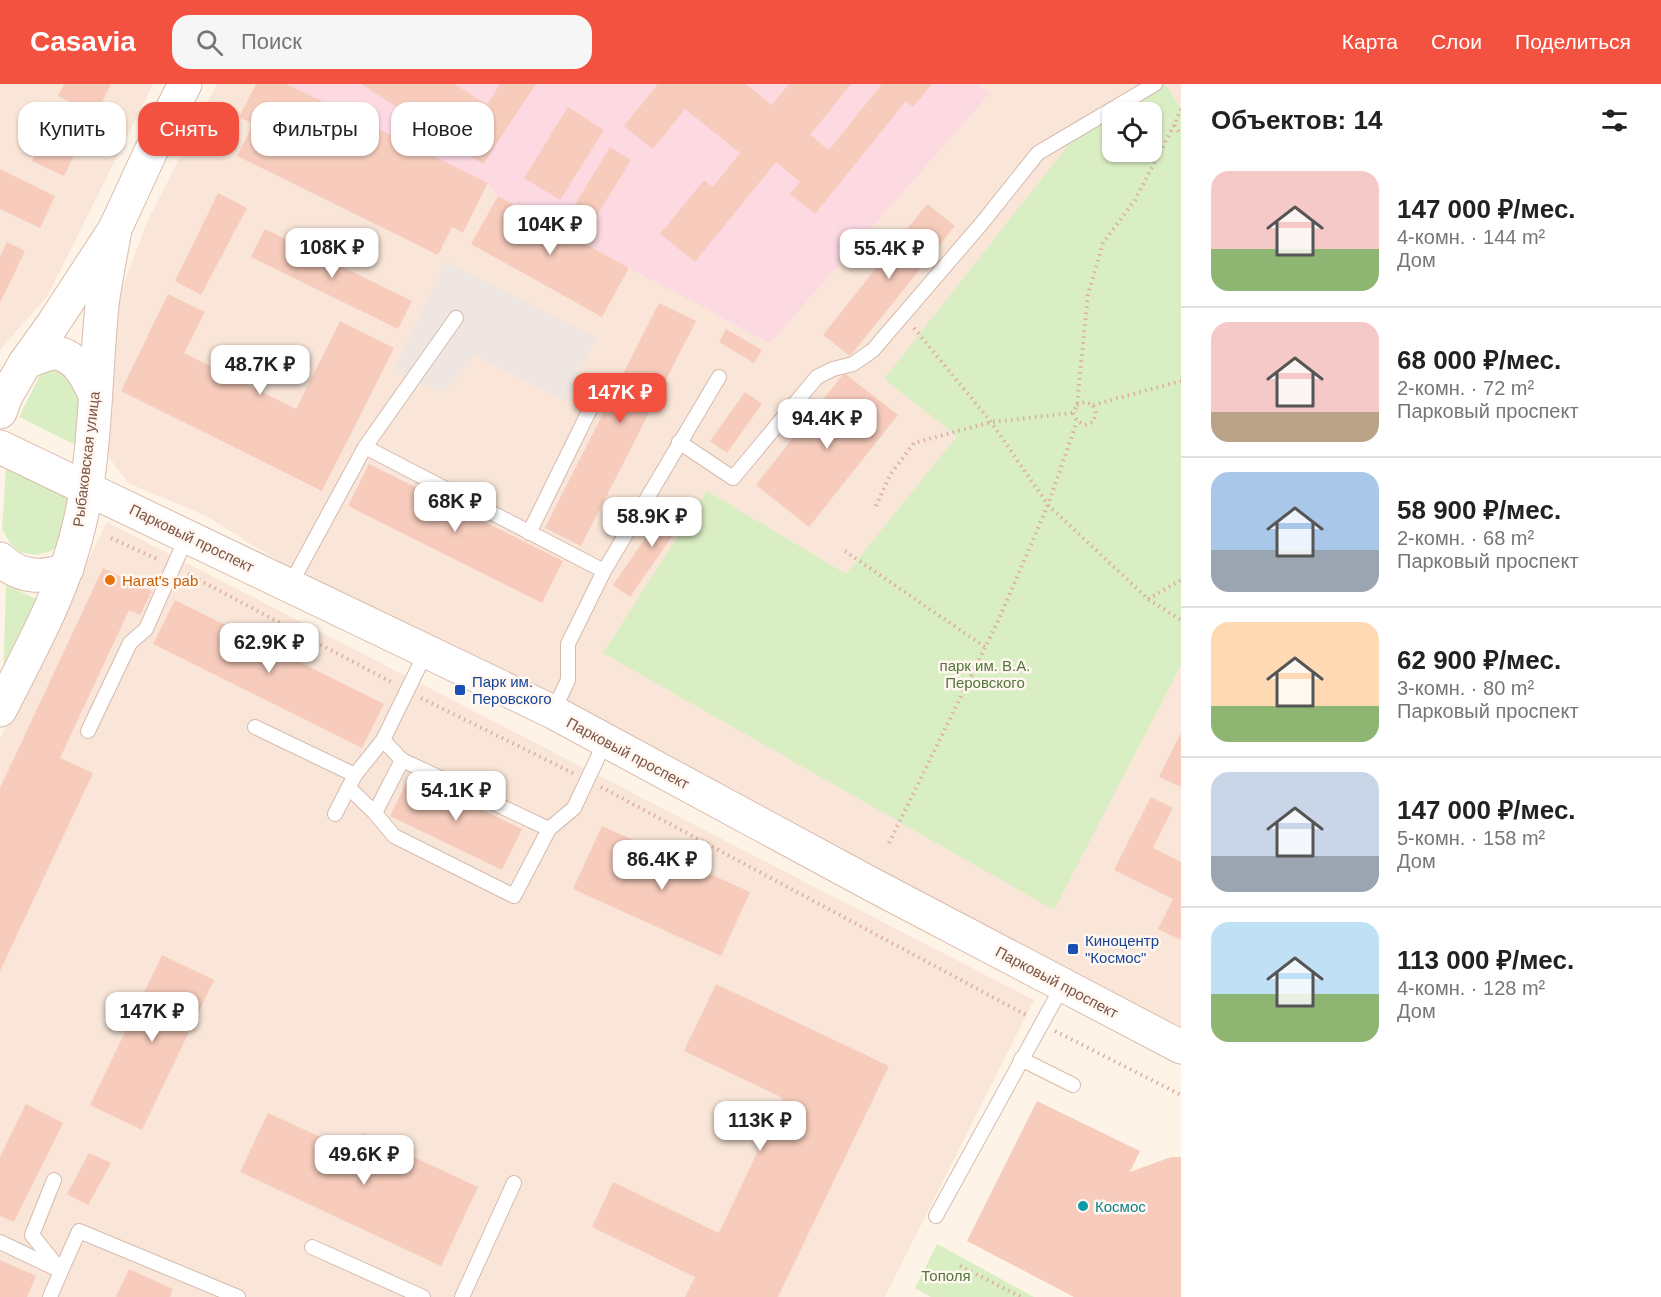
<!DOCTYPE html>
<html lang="ru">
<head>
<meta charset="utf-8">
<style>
	:root { --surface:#fff; --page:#f6f6f6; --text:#222; --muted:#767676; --line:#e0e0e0; --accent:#f45241 }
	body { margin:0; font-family:Arial,sans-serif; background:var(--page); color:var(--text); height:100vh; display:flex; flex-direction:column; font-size:22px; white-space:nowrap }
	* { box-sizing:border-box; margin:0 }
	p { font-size:20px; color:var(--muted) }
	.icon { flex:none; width:33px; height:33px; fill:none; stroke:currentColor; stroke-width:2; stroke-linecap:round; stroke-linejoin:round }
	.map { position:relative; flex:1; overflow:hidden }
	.panel { display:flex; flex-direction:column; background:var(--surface); width:480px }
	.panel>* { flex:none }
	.top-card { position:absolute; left:18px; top:18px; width:570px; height:54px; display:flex; gap:12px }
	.fabs { position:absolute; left:1102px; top:18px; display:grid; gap:12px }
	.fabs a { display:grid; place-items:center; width:60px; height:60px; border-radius:12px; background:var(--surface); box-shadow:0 2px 4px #0004; font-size:30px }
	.price { position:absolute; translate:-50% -51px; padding:0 14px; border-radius:12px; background:#fff; color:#222; font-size:20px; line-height:39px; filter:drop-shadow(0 2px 3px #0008) }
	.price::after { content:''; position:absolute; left:50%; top:36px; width:18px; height:14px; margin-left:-9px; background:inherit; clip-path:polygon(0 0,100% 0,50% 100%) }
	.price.selected { background:var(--accent); color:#fff }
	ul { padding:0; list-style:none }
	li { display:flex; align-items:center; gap:18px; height:150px; padding:0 30px }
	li+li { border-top:2px solid var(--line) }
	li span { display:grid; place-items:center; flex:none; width:168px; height:120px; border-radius:18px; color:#555 }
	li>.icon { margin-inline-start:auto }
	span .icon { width:72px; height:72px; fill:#fffc; stroke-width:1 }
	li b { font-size:26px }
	h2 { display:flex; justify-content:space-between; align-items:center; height:72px; padding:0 30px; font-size:26px }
	.chip { padding:0 21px; border-radius:18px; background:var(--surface); box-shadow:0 2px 4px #0004; font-size:21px; line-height:54px }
	.chip.selected { background:var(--accent); color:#fff }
	header { display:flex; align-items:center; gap:36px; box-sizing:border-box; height:84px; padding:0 30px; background:var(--accent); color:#fff }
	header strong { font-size:28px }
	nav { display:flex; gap:33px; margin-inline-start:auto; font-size:21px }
	.search { width:420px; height:54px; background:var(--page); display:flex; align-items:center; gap:15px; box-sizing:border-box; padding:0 21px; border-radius:18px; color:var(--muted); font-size:22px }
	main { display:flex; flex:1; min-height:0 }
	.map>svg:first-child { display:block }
</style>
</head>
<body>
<header>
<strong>Casavia</strong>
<div class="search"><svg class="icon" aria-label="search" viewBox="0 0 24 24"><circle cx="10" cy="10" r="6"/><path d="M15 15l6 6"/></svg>Поиск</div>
<nav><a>Карта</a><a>Слои</a><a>Поделиться</a></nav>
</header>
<main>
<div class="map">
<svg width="1181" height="1213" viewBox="0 0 1181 1213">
	<rect width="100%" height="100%" fill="#fef3e7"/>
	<!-- residential -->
	<g fill="#f9e6d8" fill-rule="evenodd">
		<polygon points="0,0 153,0 48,211 0,266"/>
		<path d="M217,0H1181V943L321,503L204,431L128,399L109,373L101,350L119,212L148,136ZM1113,28H1152V68H1113Z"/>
		<polygon points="107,438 1034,916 885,1213 0,1213 0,655"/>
	</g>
	<!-- industrial -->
	<polygon fill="#efe6e1" points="445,177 596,253 566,317 475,271 444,309 394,287"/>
	<!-- medical -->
	<polygon fill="#fdd9e2" points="287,0 977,0 990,9 770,259 629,184 498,112 488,99"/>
	<!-- green -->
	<g fill="#daeec3">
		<polygon points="1165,0 1181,24 1181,581 1054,826 603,569 707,407 846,490 957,352 884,295 1069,60 1113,32 1113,68 1152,68 1152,28 1119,28"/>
		<polygon points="57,279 79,301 77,362 19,333 45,281"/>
		<polygon points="6,385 73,416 58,462 51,467 37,471 19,468 10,459 2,445"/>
		<polygon points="6,501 34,514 45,515 3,598"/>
		<polygon points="937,1160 1034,1213 931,1213 915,1204"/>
	</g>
	<!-- building -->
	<g fill="#f7ccbc">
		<polygon points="64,0 111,0 96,31 58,12"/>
		<polygon points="256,0 287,0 488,99 463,149 452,143 438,171 237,72 253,40 239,33"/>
		<polygon points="361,0 455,0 487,21 500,0 536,0 483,80"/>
		<polygon points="658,0 746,0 772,21 789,0 851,0 810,51 829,66 882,0 932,0 913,23 906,17 815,130 790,110 800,98 776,78 695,178 660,150 704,96 713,103 740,69 685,25 653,65 624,42"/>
		<polygon points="568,23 604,46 560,116 524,94"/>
		<polygon points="34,24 85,48 64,92 32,77 40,61 21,51"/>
		<polygon points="610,63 631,76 586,149 565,137"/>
		<polygon points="0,85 55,112 40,144 0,125"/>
		<polygon points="218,109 247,124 201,211 175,197"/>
		<polygon points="498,112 629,184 602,233 471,160"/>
		<polygon points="927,120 955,142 850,272 823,251"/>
		<polygon points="265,145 412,217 398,245 251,173"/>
		<polygon points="7,158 25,167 0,219 0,173"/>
		<polygon points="168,210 205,228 184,269 296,325 340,237 394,264 322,407 121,307"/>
		<polygon points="659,219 696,237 581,462 545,444"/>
		<polygon points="726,245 762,266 754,279 719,258"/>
		<polygon points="844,289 898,331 809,443 756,401"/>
		<polygon points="745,308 762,320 727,369 710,357"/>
		<polygon points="369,380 563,477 542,519 348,422"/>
		<polygon points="673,414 690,426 630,513 613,501"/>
		<polygon points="103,484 152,507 140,531 129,526 60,674 93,689 0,887 0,704"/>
		<polygon points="175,516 384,620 362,664 153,560"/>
		<polygon points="1181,649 1181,703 1159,693"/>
		<polygon points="410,691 522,745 502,786 390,732"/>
		<polygon points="1151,713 1173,724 1153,764 1181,778 1181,856 1158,845 1173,815 1114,786"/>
		<polygon points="602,742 750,808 721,872 573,805"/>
		<polygon points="162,871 214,896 142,1046 90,1021"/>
		<polygon points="716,900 889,982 778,1213 685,1213 695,1193 592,1143 613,1098 719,1149 783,1014 684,967"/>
		<polygon points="1037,1017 1140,1067 1130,1088 1171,1073 1181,1073 1181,1213 1074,1213 967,1157"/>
		<polygon points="26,1020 63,1039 14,1138 0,1132 0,1073"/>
		<polygon points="268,1029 353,1068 362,1049 478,1103 441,1182 240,1088"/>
		<polygon points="89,1069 111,1079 88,1121 67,1110"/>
		<polygon points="0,1176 36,1192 27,1213 0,1213"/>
		<polygon points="129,1185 173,1205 170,1213 116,1213"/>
	</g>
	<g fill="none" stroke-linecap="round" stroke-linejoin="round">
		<!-- service casing -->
		<g stroke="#d5bbae" stroke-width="16">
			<g id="service">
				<polyline points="679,358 733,394 817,293 833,285 853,280 873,266 982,139 1038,69 1155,0"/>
				<polyline points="365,363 456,234"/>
				<polyline points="529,449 604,297"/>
				<polyline points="290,501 365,363 604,487"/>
				<polyline points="553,628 568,596 568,560 604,487 719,293"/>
				<polyline points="255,643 355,691"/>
				<polyline points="88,647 130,559 146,545 187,452"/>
				<polyline points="383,656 402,676 549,745"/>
				<polyline points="349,704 375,729 402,676"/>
				<polyline points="375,729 394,752 514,812 549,745 574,724 606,656"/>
				<polyline points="335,730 355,691 383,656 426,568"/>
				<polyline points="1021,975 1073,1001"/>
				<polyline points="54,1096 32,1151 61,1187 79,1147 238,1213"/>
				<polyline points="936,1132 1063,901"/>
				<polyline points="0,1158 61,1187 50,1213"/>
				<polyline points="312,1163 423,1213"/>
				<polyline points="462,1213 514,1099"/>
			</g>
		</g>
		<!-- secondary casing -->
		<g stroke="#dabbad" stroke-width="35">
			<g id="secondary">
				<path d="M25,279C34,275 47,268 57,269C78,273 88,295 95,311"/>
				<polyline points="0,328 6,312 25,279 53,240 115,145 151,67 185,0"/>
				<polyline points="0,363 553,628 871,800 1181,963"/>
				<path d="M0,475C19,494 43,495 67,485"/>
				<path d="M0,626C31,565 65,505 80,438C96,368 95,293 102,221C105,196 111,170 115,145"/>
			</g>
		</g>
		<!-- path -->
		<g stroke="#ddae9e" stroke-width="4" stroke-dasharray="1.5 4.5" stroke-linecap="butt">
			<polyline points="1181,25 1174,41 1181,51"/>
			<polyline points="914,244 991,338 1048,421 1148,515 1181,536"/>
			<polyline points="1077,321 1085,318 1093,321 1096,329 1093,338 1085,341 1077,337 1073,329 1077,321 1088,210 1103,159 1135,116 1174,41"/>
			<polyline points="1093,321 1181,297"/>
			<polyline points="876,422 890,391 914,359 991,338 1073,329"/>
			<polyline points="111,454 159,476"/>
			<polyline points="845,467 985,563"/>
			<polyline points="188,490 393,599"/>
			<polyline points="1148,515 1181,496"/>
			<polyline points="421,614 573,689"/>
			<polyline points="601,703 1028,932"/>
			<polyline points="889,759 998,537 1048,421 1077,337"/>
			<polyline points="1055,947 1181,1011"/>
			<polyline points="960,1182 1021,1213"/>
		</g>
		<!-- service -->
		<use href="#service" stroke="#fff" stroke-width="14"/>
		<!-- secondary -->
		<use href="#secondary" stroke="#fff" stroke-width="33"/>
	</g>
	<!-- markers -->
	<circle fill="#e8710a" stroke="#fff7f0" stroke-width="2" cx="110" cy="496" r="6"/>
	<g fill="#1a4fb4" stroke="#fff7f0" stroke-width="2">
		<rect x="454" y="600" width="12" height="12" rx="3"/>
		<rect x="1067" y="859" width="12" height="12" rx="3"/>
	</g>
	<circle fill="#0f9aa8" stroke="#fff7f0" stroke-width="2" cx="1083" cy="1122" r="6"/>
	<g text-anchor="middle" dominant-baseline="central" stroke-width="5" stroke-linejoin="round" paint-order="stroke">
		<!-- street labels -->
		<g font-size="15" fill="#7c5448" stroke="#fff7f0">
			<text transform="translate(86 375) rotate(-83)">Рыбаковская улица</text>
			<text transform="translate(192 454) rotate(26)">Парковый проспект</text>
			<text transform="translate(628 669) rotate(28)">Парковый проспект</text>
			<text transform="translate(1057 898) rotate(28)">Парковый проспект</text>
		</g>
		<!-- food labels -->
		<g font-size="15" fill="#c56008" stroke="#fff7f0" text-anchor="start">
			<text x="122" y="496">Harat's pab</text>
		</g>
		<!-- park labels -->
		<g font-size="15" fill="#537739" stroke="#fff7f0">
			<text x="985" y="581">парк им. В.А.<tspan x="985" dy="17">Перовского</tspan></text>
			<text x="946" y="1191">Тополя</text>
		</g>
		<!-- transit labels -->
		<g font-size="15" fill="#164399" stroke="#fff7f0" text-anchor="start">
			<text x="472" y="597">Парк им.<tspan x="472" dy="17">Перовского</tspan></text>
			<text x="1085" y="856">Киноцентр<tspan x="1085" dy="17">"Космос"</tspan></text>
		</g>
		<!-- culture labels -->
		<g font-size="15" fill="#0d838f" stroke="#fff7f0" text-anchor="start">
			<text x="1095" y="1122">Космос</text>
		</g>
	</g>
</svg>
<div class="fabs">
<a><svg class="icon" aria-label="locate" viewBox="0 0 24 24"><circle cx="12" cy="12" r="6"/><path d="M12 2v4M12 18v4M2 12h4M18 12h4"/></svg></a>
</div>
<b class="price" style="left:550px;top:172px">104K ₽</b>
<b class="price" style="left:332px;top:195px">108K ₽</b>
<b class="price" style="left:889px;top:196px">55.4K ₽</b>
<b class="price" style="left:260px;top:312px">48.7K ₽</b>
<b class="price selected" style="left:620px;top:340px">147K ₽</b>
<b class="price" style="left:827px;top:366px">94.4K ₽</b>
<b class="price" style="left:455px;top:449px">68K ₽</b>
<b class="price" style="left:652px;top:464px">58.9K ₽</b>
<b class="price" style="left:269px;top:590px">62.9K ₽</b>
<b class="price" style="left:456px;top:738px">54.1K ₽</b>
<b class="price" style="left:662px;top:807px">86.4K ₽</b>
<b class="price" style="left:152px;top:959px">147K ₽</b>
<b class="price" style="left:760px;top:1068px">113K ₽</b>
<b class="price" style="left:364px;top:1102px">49.6K ₽</b>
<div class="top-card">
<a class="chip">Купить</a>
<a class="chip selected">Снять</a>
<a class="chip">Фильтры</a>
<a class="chip">Новое</a>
</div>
</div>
<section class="panel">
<h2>Объектов: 14<svg class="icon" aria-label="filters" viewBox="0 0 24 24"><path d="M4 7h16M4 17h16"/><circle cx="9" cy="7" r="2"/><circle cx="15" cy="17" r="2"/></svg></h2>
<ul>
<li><span style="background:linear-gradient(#f6c9c9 65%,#8fb573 0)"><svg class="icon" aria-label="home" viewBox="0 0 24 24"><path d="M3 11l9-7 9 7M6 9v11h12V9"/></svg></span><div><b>147 000 ₽/мес.</b><p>4-комн. · 144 m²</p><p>Дом</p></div></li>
<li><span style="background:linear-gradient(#f6c9c9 75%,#b9a48a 0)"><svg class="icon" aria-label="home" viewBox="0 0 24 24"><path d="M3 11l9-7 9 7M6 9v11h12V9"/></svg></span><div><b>68 000 ₽/мес.</b><p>2-комн. · 72 m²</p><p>Парковый проспект</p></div></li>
<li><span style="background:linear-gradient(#a9c7e8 65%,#9aa5b1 0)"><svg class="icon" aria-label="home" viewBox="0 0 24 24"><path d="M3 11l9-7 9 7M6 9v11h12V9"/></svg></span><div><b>58 900 ₽/мес.</b><p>2-комн. · 68 m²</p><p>Парковый проспект</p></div></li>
<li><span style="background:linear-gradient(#ffd9b3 70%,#8fb573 0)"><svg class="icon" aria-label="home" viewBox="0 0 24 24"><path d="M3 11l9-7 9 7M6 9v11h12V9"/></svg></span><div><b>62 900 ₽/мес.</b><p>3-комн. · 80 m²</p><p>Парковый проспект</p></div></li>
<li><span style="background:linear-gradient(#c9d6e8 70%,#9aa5b1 0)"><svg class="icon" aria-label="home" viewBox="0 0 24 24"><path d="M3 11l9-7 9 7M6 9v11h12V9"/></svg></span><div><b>147 000 ₽/мес.</b><p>5-комн. · 158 m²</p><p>Дом</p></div></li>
<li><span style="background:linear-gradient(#bfe0f5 60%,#8fb573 0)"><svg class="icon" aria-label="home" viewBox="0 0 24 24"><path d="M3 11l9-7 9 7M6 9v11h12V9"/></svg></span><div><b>113 000 ₽/мес.</b><p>4-комн. · 128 m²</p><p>Дом</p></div></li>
</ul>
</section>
</main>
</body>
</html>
